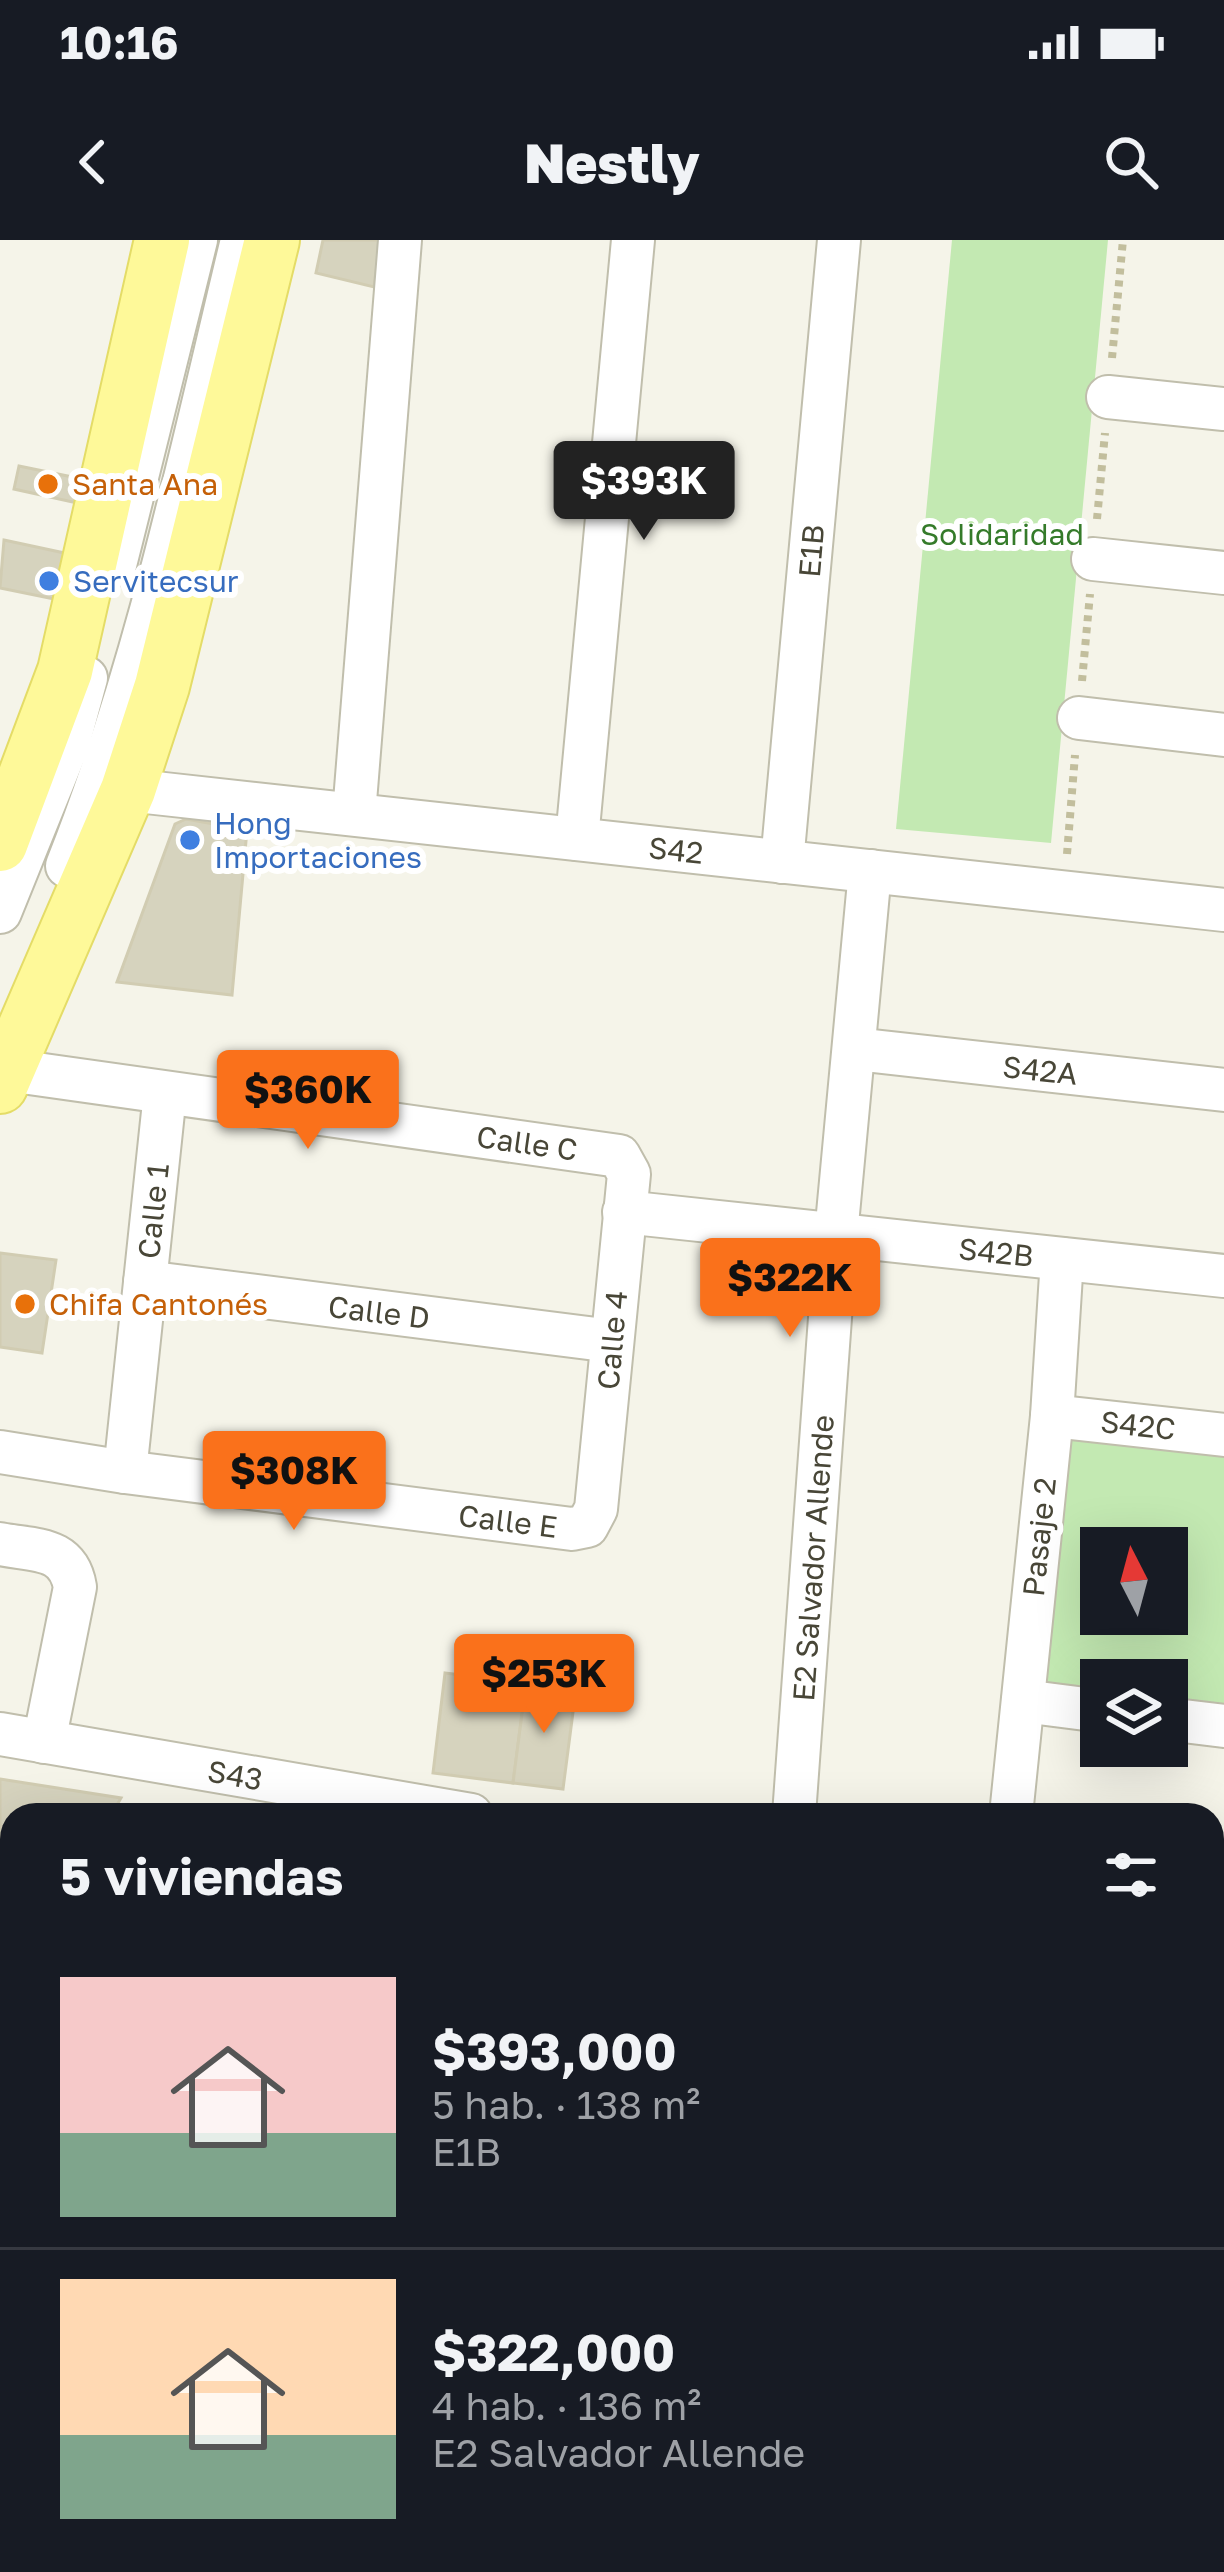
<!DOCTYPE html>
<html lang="es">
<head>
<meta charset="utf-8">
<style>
	:root { --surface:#171b24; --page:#242831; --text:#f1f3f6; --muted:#9ea1a6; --line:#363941; --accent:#fa711b }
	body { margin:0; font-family:"Golos Text",sans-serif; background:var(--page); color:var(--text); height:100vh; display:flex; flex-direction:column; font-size:45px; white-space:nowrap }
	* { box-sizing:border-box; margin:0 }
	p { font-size:39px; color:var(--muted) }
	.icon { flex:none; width:66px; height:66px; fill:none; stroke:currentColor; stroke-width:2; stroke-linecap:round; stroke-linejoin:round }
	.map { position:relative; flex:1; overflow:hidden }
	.sheet { position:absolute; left:0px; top:1563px; width:1224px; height:771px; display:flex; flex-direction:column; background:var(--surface); border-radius:36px 36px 0 0; box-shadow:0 12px 48px #0002 }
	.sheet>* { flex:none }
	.needle { width:78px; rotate:354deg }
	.buttons { position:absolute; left:1080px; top:1287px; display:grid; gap:24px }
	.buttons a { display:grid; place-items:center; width:108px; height:108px; border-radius:0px; background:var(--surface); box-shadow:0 12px 48px #0002; font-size:60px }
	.price { position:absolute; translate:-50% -102px; padding:0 27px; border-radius:12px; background:var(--accent); color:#111; font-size:39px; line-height:78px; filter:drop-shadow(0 3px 6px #0008) }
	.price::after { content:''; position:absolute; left:50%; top:72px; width:36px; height:27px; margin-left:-18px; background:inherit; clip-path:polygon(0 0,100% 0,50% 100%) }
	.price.on { background:#222; color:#fff }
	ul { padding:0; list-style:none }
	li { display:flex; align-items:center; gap:36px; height:300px; padding:0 60px }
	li+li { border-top:3px solid var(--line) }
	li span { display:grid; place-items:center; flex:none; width:336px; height:240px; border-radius:0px; color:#555 }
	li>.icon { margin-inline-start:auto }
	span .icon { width:144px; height:144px; fill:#fffc; stroke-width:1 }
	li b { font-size:51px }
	h2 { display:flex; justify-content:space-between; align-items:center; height:144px; padding:0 60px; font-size:51px }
	.status { display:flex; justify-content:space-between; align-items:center; height:84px; padding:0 60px; background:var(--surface); direction:ltr }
	.status svg { height:33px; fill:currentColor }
	header { display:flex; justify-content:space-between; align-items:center; height:156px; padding:0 60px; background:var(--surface); font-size:54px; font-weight:800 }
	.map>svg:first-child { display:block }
</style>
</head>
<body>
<div class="status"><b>10:16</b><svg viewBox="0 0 49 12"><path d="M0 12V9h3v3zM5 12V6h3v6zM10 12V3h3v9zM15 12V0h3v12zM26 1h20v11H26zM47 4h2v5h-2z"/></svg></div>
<header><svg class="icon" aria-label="back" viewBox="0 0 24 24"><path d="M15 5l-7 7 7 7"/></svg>Nestly<svg class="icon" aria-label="search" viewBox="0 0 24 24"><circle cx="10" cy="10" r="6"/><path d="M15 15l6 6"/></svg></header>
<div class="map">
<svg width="1224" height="2332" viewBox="0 0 1224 2332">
	<rect width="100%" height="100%" fill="#f5f4e9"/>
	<!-- industrial -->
	<polygon fill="#e7e5de" points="89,2322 711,2322 710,2332 84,2332"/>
	<!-- green -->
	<g fill="#c3e9b2" fill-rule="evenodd">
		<polygon points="952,0 1108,0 1051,603 896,589"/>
		<path d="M1064,1191L1224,1208V1468L1167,1461V1440H1101V1452L1025,1441ZM1101,1308H1167V1374H1101Z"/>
	</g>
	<!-- building -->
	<g fill="#d6d3be" stroke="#d1ccb2" stroke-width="3">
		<polygon points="323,0 380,0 374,47 316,33"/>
		<polygon points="19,226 82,239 77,263 14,249"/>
		<polygon points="4,300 69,314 59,360 0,348"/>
		<polygon points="186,579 247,590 232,755 117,742 175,584"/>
		<polygon points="0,1013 56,1020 42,1113 0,1107"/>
		<polygon points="445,1433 526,1443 513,1543 433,1533"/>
		<polygon points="526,1443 576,1449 563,1549 513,1543"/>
		<polygon points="0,1539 121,1558 111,1575 12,1575 12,1825 6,1837 0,1834"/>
	</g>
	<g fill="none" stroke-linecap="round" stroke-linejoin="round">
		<!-- minor casing -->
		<g stroke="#c0beac" stroke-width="46">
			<g id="minor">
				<polyline points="1108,157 1224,169"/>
				<polyline points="1093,319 1224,333"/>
				<polyline points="115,325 196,0"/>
				<polyline points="1079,478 1224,495"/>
				<polyline points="128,550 1224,670"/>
				<polyline points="354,574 400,0"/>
				<polyline points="577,599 633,0"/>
				<polyline points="782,622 839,0"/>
				<path d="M67,626C147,425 191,211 242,0"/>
				<polyline points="0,672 68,504 86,438"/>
				<polyline points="855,809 1224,850"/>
				<polyline points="624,972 1224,1036"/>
				<polyline points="145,1042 612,1101"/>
				<polyline points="1052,1176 1224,1195"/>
				<polyline points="0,1212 125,1232 572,1289 587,1286 596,1269 629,934 619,916 8,830"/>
				<polyline points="125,1232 165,853"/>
				<path d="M0,1304C35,1311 68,1306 75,1347L44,1502"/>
				<polyline points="1023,1461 1101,1471"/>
				<polyline points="1167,1479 1224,1486"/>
				<polyline points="0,1494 471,1575"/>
				<polyline points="794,1575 836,995 870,631"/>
				<polyline points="1011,1575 1052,1176 1062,1019"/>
				<polyline points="1212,1690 1224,1691"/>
				<polyline points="1212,1852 1224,1774"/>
				<polyline points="0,2226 12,2233"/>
				<polyline points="84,2332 89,2322"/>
				<polyline points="789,2332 789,2331"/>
			</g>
		</g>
		<!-- major casing -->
		<g stroke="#e4dc67" stroke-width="58">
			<g id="major">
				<polyline points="0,604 65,431 162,0"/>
				<polyline points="0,846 128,550 162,446 272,0"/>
			</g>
		</g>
		<!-- path -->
		<g stroke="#c2be9d" stroke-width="8" stroke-dasharray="6 6" stroke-linecap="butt">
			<polyline points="1112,118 1123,0"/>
			<polyline points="1097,279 1105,193"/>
			<polyline points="1082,441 1090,354"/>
			<polyline points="1067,614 1075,515"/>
		</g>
		<!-- minor -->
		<use href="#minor" stroke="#fff" stroke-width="42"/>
		<!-- major -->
		<use href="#major" stroke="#fef999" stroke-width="54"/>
	</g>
	<!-- markers -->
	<g fill="#e8710a" stroke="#fff" stroke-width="4.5">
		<circle cx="48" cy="244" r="12"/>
		<circle cx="25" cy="1064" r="12"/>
	</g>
	<g fill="#3f7fe0" stroke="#fff" stroke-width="4.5">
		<circle cx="49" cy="341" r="12"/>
		<circle cx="190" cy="600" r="12"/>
	</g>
	<g text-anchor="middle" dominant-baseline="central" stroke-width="12" stroke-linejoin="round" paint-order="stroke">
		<!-- food labels -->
		<g font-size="30" fill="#c56008" stroke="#fff" text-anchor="start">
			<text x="72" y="244">Santa Ana</text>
			<text x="49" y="1064">Chifa Cantonés</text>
		</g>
		<!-- park labels -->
		<g font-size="30" fill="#357b2a" stroke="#fff">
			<text x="1002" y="294">Solidaridad</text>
		</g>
		<!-- street labels -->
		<g font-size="30" fill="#484637" stroke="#fff">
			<text transform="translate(811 311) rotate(-85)">E1B</text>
			<text transform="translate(676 610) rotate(6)">S42</text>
			<text transform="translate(1040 830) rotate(6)">S42A</text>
			<text transform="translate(527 903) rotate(8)">Calle C</text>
			<text transform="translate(153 971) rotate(-84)">Calle 1</text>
			<text transform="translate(996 1012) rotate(6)">S42B</text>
			<text transform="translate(379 1072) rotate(7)">Calle D</text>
			<text transform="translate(612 1100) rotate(-85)">Calle 4</text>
			<text transform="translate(1138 1185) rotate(6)">S42C</text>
			<text transform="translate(508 1281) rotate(7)">Calle E</text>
			<text transform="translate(1039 1297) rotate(-84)">Pasaje 2</text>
			<text transform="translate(813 1318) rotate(-86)">E2 Salvador Allende</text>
			<text transform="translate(235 1535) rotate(10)">S43</text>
		</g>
		<!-- shop labels -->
		<g font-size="30" fill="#366cbe" stroke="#fff" text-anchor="start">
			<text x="73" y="341">Servitecsur</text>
			<text x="214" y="583">Hong<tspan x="214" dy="34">Importaciones</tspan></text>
		</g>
	</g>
</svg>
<div class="buttons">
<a><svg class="needle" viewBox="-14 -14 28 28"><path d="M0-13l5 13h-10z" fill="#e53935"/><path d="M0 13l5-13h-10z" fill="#9ea1a6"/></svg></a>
<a><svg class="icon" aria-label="layers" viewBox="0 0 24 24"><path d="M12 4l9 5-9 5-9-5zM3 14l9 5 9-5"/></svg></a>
</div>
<b class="price on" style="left:644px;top:303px">$393K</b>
<b class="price" style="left:308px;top:912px">$360K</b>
<b class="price" style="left:790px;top:1100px">$322K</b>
<b class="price" style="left:294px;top:1293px">$308K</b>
<b class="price" style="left:544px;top:1496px">$253K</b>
<section class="sheet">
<h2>5 viviendas<svg class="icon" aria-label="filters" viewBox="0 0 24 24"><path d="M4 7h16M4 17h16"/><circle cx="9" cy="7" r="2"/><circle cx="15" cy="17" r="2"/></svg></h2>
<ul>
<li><span style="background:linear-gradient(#f6c9c9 65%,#7fa58c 0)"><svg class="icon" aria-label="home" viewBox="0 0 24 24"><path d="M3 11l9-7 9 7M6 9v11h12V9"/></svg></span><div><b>$393,000</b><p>5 hab. · 138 m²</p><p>E1B</p></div></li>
<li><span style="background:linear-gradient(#ffd9b3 65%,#7fa58c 0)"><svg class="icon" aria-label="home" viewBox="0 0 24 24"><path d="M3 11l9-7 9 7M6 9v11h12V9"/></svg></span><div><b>$322,000</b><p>4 hab. · 136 m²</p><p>E2 Salvador Allende</p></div></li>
</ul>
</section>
</div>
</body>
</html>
